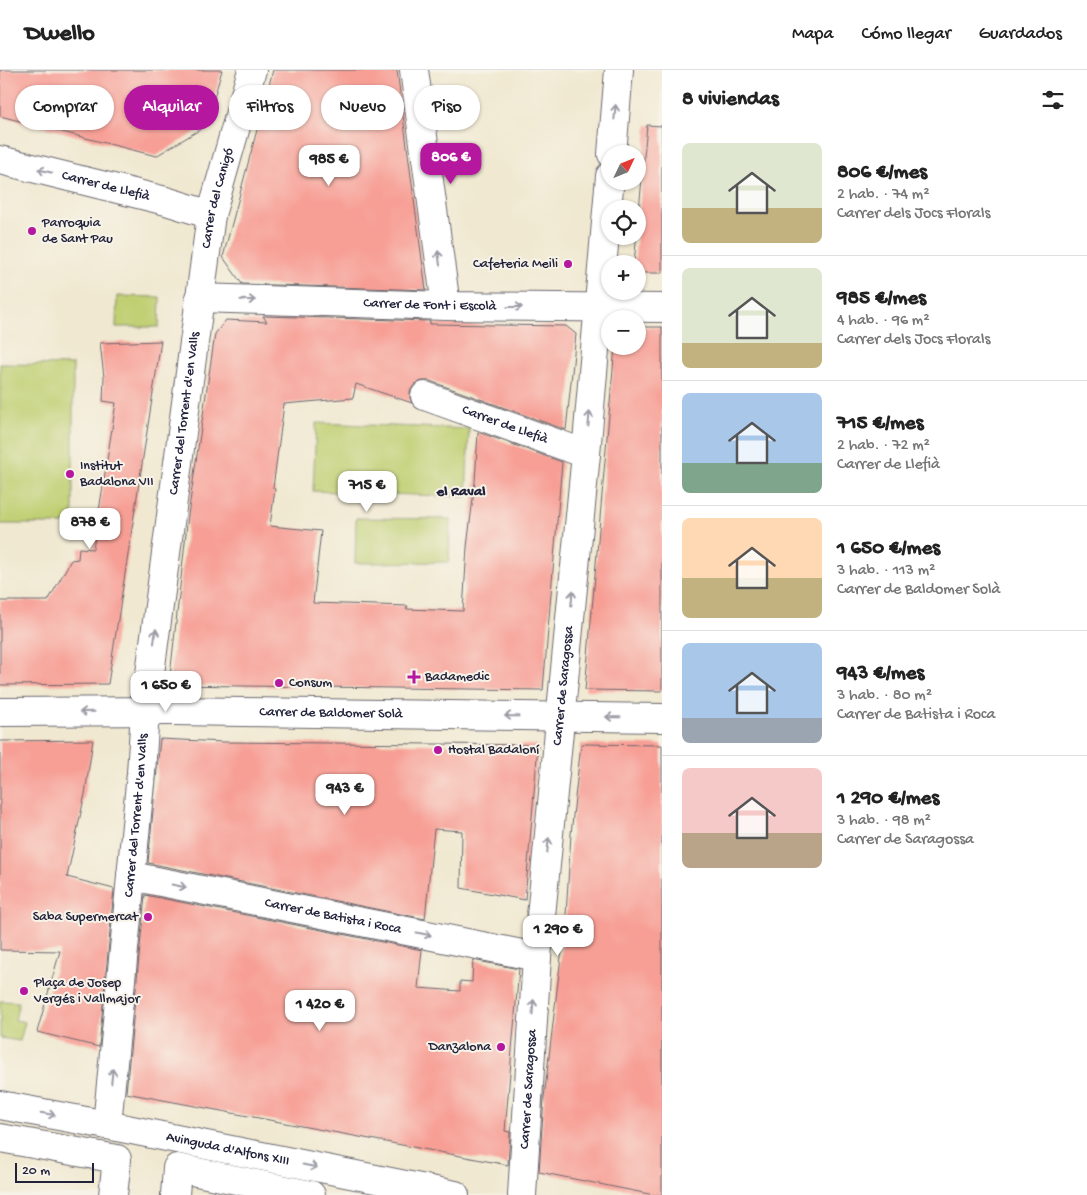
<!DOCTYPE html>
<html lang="es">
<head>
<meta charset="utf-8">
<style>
	:root { --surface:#fff; --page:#f2f2f2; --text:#222; --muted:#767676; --line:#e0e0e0; --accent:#b5179e }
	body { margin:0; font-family:"Gochi Hand",sans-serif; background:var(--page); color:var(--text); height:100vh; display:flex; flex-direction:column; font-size:19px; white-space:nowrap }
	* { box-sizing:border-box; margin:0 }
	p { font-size:16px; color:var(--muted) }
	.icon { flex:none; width:28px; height:28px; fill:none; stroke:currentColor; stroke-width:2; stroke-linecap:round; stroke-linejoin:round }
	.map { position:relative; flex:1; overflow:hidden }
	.drawer { display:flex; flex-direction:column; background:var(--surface); width:425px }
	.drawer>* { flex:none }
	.banner { position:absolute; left:15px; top:15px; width:475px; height:45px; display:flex; gap:10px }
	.needle { width:32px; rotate:47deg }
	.buttons { position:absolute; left:601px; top:75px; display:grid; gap:10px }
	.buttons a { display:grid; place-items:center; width:45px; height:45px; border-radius:50%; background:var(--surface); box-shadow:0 1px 4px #0004; font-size:25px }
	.scale { position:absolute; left:15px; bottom:12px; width:79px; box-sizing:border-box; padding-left:5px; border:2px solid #22223b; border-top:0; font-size:14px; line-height:18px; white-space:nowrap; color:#22223b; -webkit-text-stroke:4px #f7f3e8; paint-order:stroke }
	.price { position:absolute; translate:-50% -42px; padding:0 11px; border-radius:10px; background:#fff; color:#222; font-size:16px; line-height:32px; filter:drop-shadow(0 1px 2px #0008) }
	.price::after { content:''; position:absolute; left:50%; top:30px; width:15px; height:11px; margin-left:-8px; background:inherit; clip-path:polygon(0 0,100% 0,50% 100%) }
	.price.active { background:var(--accent); color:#fff }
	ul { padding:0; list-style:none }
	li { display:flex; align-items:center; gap:15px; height:125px; padding:0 20px }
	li+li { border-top:1px solid var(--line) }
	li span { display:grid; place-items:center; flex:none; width:140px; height:100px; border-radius:8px; color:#555 }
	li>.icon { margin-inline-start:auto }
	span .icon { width:60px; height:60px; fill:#fffc; stroke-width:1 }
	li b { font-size:21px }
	h2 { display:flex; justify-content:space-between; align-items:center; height:60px; padding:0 20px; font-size:21px }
	.pill { padding:0 18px; border-radius:22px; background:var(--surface); box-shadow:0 1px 4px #0004; font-size:18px; line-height:45px }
	.pill.active { background:var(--accent); color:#fff }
	header { display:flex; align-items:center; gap:30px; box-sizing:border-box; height:70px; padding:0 25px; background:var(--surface); border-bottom:1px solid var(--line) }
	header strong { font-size:24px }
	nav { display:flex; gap:28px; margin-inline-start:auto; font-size:18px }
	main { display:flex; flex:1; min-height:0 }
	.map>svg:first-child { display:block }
</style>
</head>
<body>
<header>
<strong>Dwello</strong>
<nav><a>Mapa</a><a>Cómo llegar</a><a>Guardados</a></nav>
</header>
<main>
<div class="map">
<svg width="662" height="1125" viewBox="0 0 662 1125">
	<rect width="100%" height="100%" fill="#f7f3e8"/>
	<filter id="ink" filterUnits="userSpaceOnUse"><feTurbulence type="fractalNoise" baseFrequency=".02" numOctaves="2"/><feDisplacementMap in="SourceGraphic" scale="10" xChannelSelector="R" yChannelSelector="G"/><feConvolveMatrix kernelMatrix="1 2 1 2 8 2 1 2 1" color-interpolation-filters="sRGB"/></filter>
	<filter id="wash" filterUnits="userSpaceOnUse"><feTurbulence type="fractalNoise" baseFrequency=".0096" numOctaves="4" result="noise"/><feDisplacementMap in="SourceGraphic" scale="20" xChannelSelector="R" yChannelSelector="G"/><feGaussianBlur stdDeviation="1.12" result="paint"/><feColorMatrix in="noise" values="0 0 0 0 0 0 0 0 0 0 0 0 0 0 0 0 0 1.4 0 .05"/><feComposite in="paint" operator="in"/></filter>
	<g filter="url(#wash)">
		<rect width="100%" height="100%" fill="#f0e8d0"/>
		<!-- green -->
		<g fill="#bfcf71" stroke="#707856">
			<polygon points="117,226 160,227 159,257 116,257"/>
			<polygon points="0,294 73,295 73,454 0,454"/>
			<polygon points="316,353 469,359 466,427 313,421"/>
			<polygon points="356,448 450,449 449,492 355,493"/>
			<polygon points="0,931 19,932 15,950 25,952 20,971 0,968"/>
		</g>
		<g id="blocks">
			<!-- building -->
			<g fill="#f79f95">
				<polygon points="0,0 222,0 206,56 156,86 0,46"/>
				<polygon points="273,0 397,0 426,220 242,214 223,187"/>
				<polygon points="647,55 662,56 662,203 638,203 638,194 634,194"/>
				<polygon points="263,246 430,251 430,254 566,256 576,264 566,360 430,311 422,311 415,314 410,321 410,328 412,333 356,314 353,328 284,334 273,418 275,419 270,456 321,461 313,533 408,536 406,539 463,541 467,477 475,412 478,362 562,392 543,620 169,615 188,445 215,264 226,250 267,252"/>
				<polygon points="638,257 662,257 662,621 585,620 615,276 638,276"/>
				<polygon points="161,271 108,614 0,615 0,531 48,531 71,490 78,489 79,478 93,479 116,333 103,331 104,307 100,273"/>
				<polygon points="160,669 224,672 538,675 525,830 461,818 462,761 434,759 425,849 148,793"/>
				<polygon points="93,670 85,724 67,807 114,819 99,977 37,962 60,881 0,880 0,671"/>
				<polygon points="581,674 662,675 662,1125 654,1125 539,1102 544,1028 566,845 571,764"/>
				<polygon points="145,825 422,880 418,918 460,921 460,911 472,912 473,890 519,899 505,1061 510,1062 508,1095 126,1023"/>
			</g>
		</g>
	</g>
	<g filter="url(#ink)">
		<use href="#blocks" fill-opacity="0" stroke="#6a676f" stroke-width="1"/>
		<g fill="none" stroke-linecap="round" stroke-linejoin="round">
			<!-- minor casing -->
			<g stroke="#6a676f" stroke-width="30">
				<g id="minor">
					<polyline points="414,0 446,236"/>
					<polyline points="612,84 619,0"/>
					<path id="s1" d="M0,90L166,131L211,145"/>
					<path id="s2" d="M199,228L446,236L662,238"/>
					<path id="s3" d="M425,326L586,384"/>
					<path id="s4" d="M131,806L537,887"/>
					<path id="s5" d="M107,1055L141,703L145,641L211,145L252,0"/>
					<polyline points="0,1068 117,1089 113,1125"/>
					<polyline points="175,1125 177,1098 311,1125"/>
					<path id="s6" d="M522,1125L537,887L586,384L610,106"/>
				</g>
			</g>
			<!-- major casing -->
			<g stroke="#6a676f" stroke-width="30">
				<g id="major">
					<path id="s7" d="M0,642L172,641L662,648"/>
					<path id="s8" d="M0,1035L107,1055L455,1125"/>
				</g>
			</g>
			<!-- minor -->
			<use href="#minor" stroke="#fff" stroke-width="28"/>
			<!-- major -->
			<use href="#major" stroke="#fff" stroke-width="28"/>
		</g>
		<!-- one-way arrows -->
		<defs><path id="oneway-shaft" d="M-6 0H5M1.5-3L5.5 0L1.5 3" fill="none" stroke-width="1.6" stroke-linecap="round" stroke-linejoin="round" transform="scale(1.25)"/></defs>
		<g stroke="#9c9ca7">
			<use href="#oneway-shaft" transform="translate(615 42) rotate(-85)"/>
			<use href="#oneway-shaft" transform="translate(45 101) rotate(-166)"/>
			<use href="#oneway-shaft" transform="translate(439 188) rotate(-98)"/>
			<use href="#oneway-shaft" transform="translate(248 230) rotate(2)"/>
			<use href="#oneway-shaft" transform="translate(515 237)"/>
			<use href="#oneway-shaft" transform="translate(589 349) rotate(-85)"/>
			<use href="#oneway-shaft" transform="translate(572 528) rotate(-84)"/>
			<use href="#oneway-shaft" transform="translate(155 566) rotate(-82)"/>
			<use href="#oneway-shaft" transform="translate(87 642) rotate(179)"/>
			<use href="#oneway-shaft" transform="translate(512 646) rotate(-179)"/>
			<use href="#oneway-shaft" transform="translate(613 647) rotate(-179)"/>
			<use href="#oneway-shaft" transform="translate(548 775) rotate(-84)"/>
			<use href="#oneway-shaft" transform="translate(179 816) rotate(11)"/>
			<use href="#oneway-shaft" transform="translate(424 864) rotate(11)"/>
			<use href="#oneway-shaft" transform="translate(533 937) rotate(-86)"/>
			<use href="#oneway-shaft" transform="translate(112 1006) rotate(-84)"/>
			<use href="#oneway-shaft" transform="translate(48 1044) rotate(10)"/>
			<use href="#oneway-shaft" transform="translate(310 1096) rotate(11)"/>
		</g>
	</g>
	<!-- markers -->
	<g fill="#b5179e" stroke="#f7f3e8" stroke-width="2">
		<circle cx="32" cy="161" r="5"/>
		<circle cx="568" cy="194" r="5"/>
		<circle cx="70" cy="404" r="5"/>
		<path d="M411.5 599.5h5v5h5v5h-5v5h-5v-5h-5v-5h5z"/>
		<circle cx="279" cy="613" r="5"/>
		<circle cx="438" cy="680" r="5"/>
		<circle cx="148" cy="847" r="5"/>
		<circle cx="24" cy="921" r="5"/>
		<circle cx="501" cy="977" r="5"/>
	</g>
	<g text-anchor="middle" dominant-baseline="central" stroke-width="4" stroke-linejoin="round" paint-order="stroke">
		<!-- street labels -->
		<g font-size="14" fill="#22223b" stroke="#f7f3e8">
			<text stroke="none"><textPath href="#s1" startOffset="109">Carrer de Llefià</textPath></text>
			<text stroke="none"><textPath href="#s5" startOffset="934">Carrer del Canigó</textPath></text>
			<text stroke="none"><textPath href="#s2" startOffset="231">Carrer de Font i Escolà</textPath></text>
			<text stroke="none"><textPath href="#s5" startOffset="716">Carrer del Torrent d'en Valls</textPath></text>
			<text stroke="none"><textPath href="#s3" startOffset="85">Carrer de Llefià</textPath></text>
			<text stroke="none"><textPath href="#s6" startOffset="511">Carrer de Saragossa</textPath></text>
			<text stroke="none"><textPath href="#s7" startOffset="331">Carrer de Baldomer Solà</textPath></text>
			<text stroke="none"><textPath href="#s5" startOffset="311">Carrer del Torrent d'en Valls</textPath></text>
			<text stroke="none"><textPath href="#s4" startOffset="206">Carrer de Batista i Roca</textPath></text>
			<text stroke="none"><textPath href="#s6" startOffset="106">Carrer de Saragossa</textPath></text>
			<text stroke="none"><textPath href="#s8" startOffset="232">Avinguda d'Alfons XIII</textPath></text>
		</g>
		<!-- poi labels -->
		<g font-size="14" fill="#22223b" stroke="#f7f3e8" text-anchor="start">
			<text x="42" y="153">Parroquia<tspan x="42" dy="16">de Sant Pau</tspan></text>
			<text x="558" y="194" text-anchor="end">Cafeteria Meili</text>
			<text x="80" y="396">Institut<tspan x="80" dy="16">Badalona VII</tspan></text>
			<text x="425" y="607">Badamedic</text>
			<text x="289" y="613">Consum</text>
			<text x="448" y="680">Hostal Badaloní</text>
			<text x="138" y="847" text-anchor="end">Saba Supermercat</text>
			<text x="34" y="913">Plaça de Josep<tspan x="34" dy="16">Vergés i Vallmajor</tspan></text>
			<text x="491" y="977" text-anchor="end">Danzalona</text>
		</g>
		<!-- neighbourhood labels -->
		<g font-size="15" font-weight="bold" fill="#22223b" stroke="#f7f3e8">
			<text x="461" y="422">el Raval</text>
		</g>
	</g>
</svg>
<div class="buttons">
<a><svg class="needle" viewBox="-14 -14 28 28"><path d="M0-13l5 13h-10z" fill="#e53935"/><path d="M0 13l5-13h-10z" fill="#767676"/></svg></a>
<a><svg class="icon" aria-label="locate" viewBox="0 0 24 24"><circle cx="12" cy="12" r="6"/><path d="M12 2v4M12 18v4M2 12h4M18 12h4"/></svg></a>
<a>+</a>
<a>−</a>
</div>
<div class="scale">20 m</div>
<b class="price active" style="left:451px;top:115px">806 €</b>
<b class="price" style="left:329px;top:117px">985 €</b>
<b class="price" style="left:367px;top:443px">715 €</b>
<b class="price" style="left:90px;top:480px">878 €</b>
<b class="price" style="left:166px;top:643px">1 650 €</b>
<b class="price" style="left:345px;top:746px">943 €</b>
<b class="price" style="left:558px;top:887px">1 290 €</b>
<b class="price" style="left:320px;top:962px">1 420 €</b>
<div class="banner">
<a class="pill">Comprar</a>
<a class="pill active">Alquilar</a>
<a class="pill">Filtros</a>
<a class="pill">Nuevo</a>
<a class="pill">Piso</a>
</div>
</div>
<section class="drawer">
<h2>8 viviendas<svg class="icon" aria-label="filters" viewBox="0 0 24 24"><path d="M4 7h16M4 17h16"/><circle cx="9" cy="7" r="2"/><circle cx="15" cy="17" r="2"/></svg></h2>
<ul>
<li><span style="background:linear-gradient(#dfe7d0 65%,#c2b280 0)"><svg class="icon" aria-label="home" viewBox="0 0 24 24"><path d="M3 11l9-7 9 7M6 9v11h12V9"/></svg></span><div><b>806 €/mes</b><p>2 hab. · 74 m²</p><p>Carrer dels Jocs Florals</p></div></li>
<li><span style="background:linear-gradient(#dfe7d0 75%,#c2b280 0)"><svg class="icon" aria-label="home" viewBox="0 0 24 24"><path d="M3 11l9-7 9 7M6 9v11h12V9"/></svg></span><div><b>985 €/mes</b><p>4 hab. · 96 m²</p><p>Carrer dels Jocs Florals</p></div></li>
<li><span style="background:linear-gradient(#a9c7e8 70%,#7fa58c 0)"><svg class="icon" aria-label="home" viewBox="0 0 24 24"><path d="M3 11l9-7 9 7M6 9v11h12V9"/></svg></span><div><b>715 €/mes</b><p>2 hab. · 72 m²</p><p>Carrer de Llefià</p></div></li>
<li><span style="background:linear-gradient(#ffd9b3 60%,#c2b280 0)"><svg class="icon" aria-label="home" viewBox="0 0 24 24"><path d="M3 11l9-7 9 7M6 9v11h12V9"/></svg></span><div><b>1 650 €/mes</b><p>3 hab. · 113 m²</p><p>Carrer de Baldomer Solà</p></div></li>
<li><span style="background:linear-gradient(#a9c7e8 75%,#9aa5b1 0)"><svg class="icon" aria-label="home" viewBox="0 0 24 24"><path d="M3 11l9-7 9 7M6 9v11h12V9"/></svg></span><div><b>943 €/mes</b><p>3 hab. · 80 m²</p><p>Carrer de Batista i Roca</p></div></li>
<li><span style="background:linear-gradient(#f6c9c9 65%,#b9a48a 0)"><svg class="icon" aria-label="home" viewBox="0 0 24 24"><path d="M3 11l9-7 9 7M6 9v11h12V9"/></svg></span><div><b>1 290 €/mes</b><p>3 hab. · 98 m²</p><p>Carrer de Saragossa</p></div></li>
</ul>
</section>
</main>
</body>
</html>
